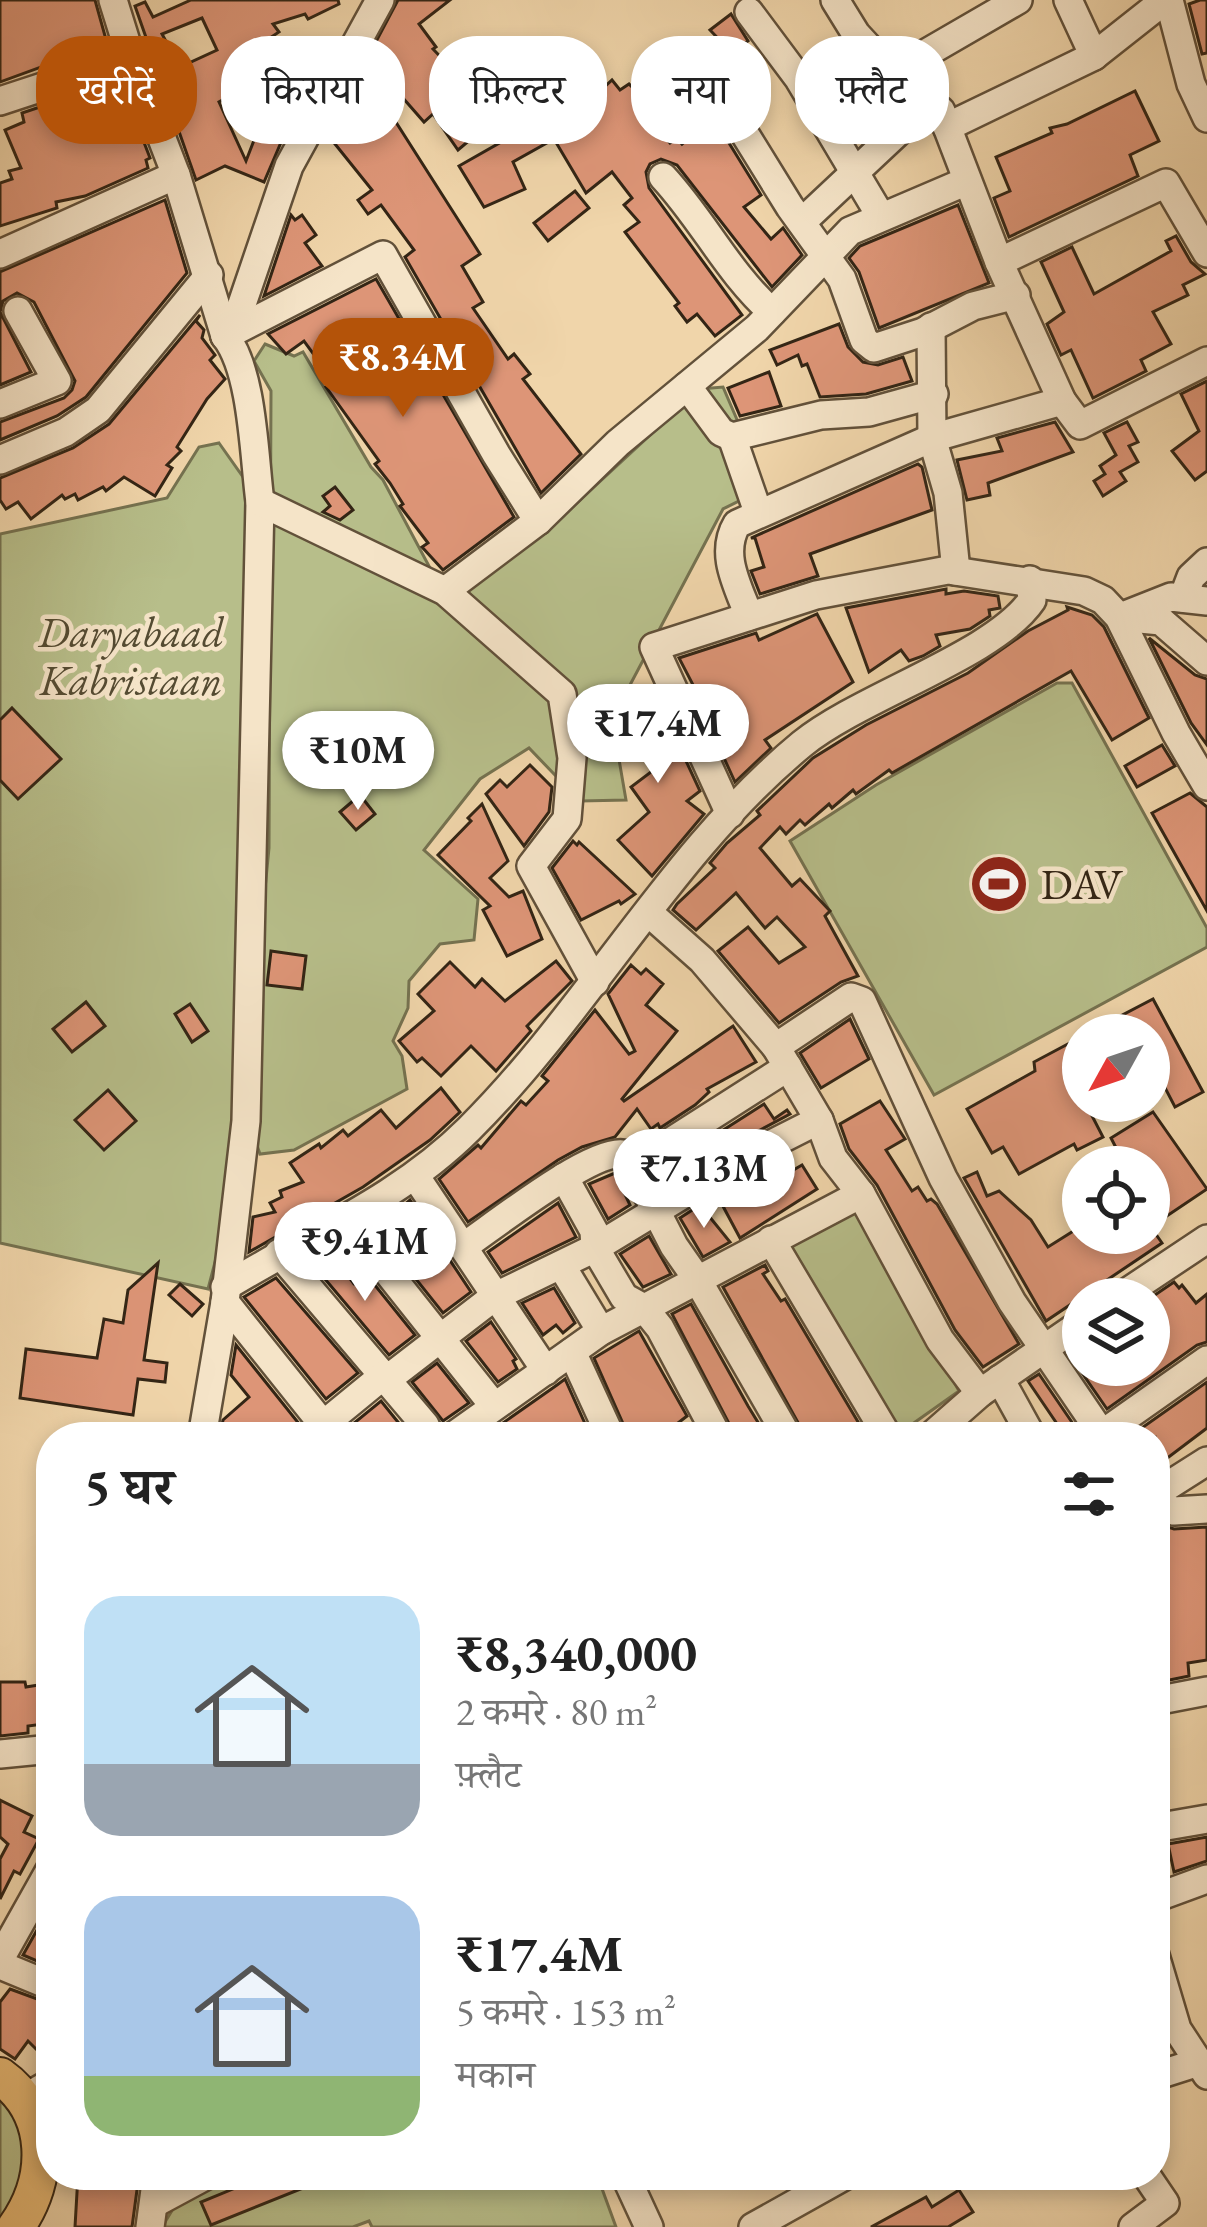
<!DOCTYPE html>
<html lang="hi">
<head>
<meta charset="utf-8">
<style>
	:root { --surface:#fff; --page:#f2f2f2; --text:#222; --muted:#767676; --accent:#b45309 }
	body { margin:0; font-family:"EB Garamond","Noto Serif Devanagari",serif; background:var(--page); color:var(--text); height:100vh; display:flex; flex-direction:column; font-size:45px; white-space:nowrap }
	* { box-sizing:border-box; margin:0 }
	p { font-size:39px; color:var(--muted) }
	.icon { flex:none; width:66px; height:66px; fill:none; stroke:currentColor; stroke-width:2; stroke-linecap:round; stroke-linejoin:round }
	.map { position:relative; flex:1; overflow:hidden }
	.details { position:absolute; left:36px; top:1422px; width:1134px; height:768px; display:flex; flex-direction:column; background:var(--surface); border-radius:48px; box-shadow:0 6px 18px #0003 }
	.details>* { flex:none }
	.guide { position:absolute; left:36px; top:36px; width:1137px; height:108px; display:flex; gap:24px }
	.needle { width:78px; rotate:230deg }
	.controls { position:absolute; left:1062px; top:1014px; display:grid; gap:24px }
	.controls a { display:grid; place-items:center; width:108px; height:108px; border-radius:50%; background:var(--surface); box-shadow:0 6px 18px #0003; font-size:60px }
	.price { position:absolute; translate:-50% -102px; padding:0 27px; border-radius:42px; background:#fff; color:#222; font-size:39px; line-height:78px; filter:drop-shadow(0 3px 6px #0008) }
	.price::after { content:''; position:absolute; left:50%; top:72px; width:36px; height:27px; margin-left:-18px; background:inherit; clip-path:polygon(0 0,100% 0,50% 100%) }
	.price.current { background:var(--accent); color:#fff }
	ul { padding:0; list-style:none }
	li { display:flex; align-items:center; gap:36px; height:300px; padding:0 48px }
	li span { display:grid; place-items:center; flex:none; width:336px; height:240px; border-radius:36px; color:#555 }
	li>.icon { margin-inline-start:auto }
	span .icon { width:144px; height:144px; fill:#fffc; stroke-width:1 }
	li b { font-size:51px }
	h2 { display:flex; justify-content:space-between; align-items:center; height:144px; padding:0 48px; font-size:51px }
	.chip { padding:0 42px; border-radius:48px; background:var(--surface); box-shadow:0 6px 18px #0003; font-size:42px; line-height:108px }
	.chip.current { background:var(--accent); color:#fff }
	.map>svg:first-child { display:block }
</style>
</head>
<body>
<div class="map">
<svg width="1207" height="2227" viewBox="0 0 1207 2227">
	<rect width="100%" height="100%" fill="#f0d5aa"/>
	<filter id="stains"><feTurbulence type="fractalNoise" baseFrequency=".00167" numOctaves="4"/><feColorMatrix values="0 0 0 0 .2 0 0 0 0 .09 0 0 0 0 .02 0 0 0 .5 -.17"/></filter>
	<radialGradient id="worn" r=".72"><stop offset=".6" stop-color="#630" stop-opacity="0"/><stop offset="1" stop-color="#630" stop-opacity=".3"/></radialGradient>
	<!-- green -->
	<g fill="#b7be8a" stroke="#757250" stroke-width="3">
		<polygon points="265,344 294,356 303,352 371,467 383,480 430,568 457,592 555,523 700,389 723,387 744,436 759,491 723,509 612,719 626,800 580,801 529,748 480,779 424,850 478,899 474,940 440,944 409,981 408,1008 393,1041 402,1056 407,1089 294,1150 260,1154 252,1131 254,1002 269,848 271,391 254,361"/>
		<polygon points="219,443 265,508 243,1027 220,1243 208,1289 0,1243 0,534 167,498 199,447"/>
		<polygon points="1057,683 1072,683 1207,928 1207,947 934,1095 790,841 876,785"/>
		<polygon points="856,1206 959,1391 894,1437 782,1243"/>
		<polygon points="0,2090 7,2095 32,2160 0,2227"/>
		<polygon points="236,2175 597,2175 616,2227 372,2227 369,2221 353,2227 162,2227 179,2199"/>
	</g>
	<!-- building -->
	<g fill="#dd9577" stroke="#332515" stroke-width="3" fill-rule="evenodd">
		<polygon points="0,0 95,0 107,43 0,82"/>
		<path d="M191,0H338L339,4L308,19L305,14L273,24L279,32L255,48L269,75L219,102L246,161L258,130L282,140L264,182L225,166L196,180L135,6L145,2L153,17ZM202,18L217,50L180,67L162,34Z"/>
		<polygon points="398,0 450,0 419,24 436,47 433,49 458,75 470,65 490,89 507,74 523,95 458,150 433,114 424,122 382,74 371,83 480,254 462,266 483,302 473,308 508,359 514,354 530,374 523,379 581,454 541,493 405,257 414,250 381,205 368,214 358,200 372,190 327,134"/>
		<polygon points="1200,0 1207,0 1207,53 1202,54 1189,4"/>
		<polygon points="731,14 748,41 732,53 710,30"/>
		<polygon points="120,80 150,158 146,160 148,168 85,196 56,202 57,208 0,226 0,183 12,179 9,171 21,168 5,130 24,122 22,113"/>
		<polygon points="612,80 620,90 629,84 639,94 653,112 647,116 670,143 677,138 682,144 713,117 761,195 744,207 771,239 783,228 802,255 772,287 677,165 661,159 650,164 646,172 649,188 742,315 715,336 697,314 687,322 675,306 679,303 625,232 639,222 624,205 632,198 612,172 586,193 554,139 513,162 525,189 484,207 459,166 540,120 542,124 583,99 586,104"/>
		<polygon points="1135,91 1159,141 1130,155 1138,176 1009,237 994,198 1010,191 996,157 1052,133 1050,128 1067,124"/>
		<polygon points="575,191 589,208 548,241 534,223"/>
		<polygon points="165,200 187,273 86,397 57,416 0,440 0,422 64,398 72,390 75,381 34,302 17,293 3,301 0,312 31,372 0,385 0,272"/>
		<polygon points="958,205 989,283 879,328 859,272 849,258 860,246"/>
		<polygon points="291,215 295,220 302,215 316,235 305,243 322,266 264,296"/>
		<polygon points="1176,236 1191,262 1205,274 1183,285 1188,295 1153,312 1171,344 1141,360 1146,371 1093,398 1071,350 1061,355 1047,324 1064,312 1041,262 1072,247 1094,294 1171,251 1166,241"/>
		<polygon points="376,279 514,517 443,570 422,547 428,543 400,506 403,504 390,483 375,464 379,461 326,387 334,382 304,341 286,354 268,334"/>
		<polygon points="200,315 196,321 204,330 202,338 215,355 210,360 225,379 207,399 177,447 181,451 167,465 172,468 155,496 124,477 106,491 103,487 78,500 75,494 65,499 62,495 31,519 18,502 6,509 0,500 0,478 73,448 109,424"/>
		<polygon points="839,324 848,347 863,362 878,365 903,357 912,381 866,394 820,397 807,364 802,366 798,355 777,365 770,350"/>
		<polygon points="769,372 781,406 740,416 728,388"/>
		<polygon points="1207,381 1207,471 1195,480 1172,451 1199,431 1181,394"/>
		<polygon points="1055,422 1073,452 988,483 990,495 967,500 957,460 1002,451 997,438"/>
		<polygon points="1127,422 1138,442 1129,446 1138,462 1120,472 1126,481 1103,496 1094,481 1105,474 1100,466 1116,455 1104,433"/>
		<polygon points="918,464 922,467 932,510 810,554 818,576 760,594 751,571 764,567 755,538 751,538"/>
		<polygon points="335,487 353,510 340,520 323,512 330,506 323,496"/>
		<polygon points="946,589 946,594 964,591 998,596 1000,608 989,610 990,616 970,629 936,635 940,646 923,656 909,661 901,650 869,672 846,608"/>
		<polygon points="1067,607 1092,615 1104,627 1149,718 1112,740 1071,671 892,773 889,770 856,794 853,790 832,808 829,804 805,825 800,820 786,834 780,827 760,848 792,886 800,879 830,911 825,916 858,976 841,982 779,1023 718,951 748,927 779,963 805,947 777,917 765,928 736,893 696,930 673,910 677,904 715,868 710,863 727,843 760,815 757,811 813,758 866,725 968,673 1028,631 1068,610"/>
		<polygon points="817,614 853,682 765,740 771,748 735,782 713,734 717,731 679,658 756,633 759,640"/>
		<polygon points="1149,638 1195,675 1207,679 1207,745 1191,723"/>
		<polygon points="653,690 700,791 687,801 704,814 652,876 618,840 649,812 631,787 659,766 639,738 626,748 616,735 622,730 613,718"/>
		<polygon points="12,708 61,759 18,799 0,780 0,720"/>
		<polygon points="1162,745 1175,766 1137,787 1125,766"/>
		<polygon points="530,765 552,787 549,812 524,846 486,794 500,780 507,787"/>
		<polygon points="1190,793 1207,807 1207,911 1152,813"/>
		<polygon points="360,795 375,814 356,830 340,812"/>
		<polygon points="482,804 508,861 490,878 509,897 523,891 542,939 507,956 483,910 490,906 438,855 471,821 468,818"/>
		<polygon points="573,841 577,845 579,842 635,894 621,904 619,901 581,920 552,868"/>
		<polygon points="271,951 306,956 302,989 267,985"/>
		<polygon points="556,961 572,981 527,1026 531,1031 496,1071 471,1046 441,1076 422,1058 417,1062 399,1041 434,1011 418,994 450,962 475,987 482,979 505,1001"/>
		<polygon points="631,965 641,974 646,969 663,984 646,1005 677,1031 622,1099 624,1101 733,1026 756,1062 707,1089 709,1092 695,1105 660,1128 658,1124 651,1129 637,1109 615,1137 582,1147 558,1160 468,1222 439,1179 478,1145 481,1148 521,1101 526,1105 548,1081 542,1076 595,1010 629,1054 635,1051 608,994"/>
		<polygon points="1153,999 1203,1092 1175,1107 1149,1057 1149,1035 1084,1035"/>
		<polygon points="86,1002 105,1026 72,1052 53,1029"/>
		<polygon points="190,1004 208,1031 192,1042 175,1014"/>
		<polygon points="850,1019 869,1059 821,1088 800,1053"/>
		<polygon points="1083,1036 1083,1071 1072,1077 1103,1137 1077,1150 1074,1144 1019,1174 1003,1147 992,1153 967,1109 1035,1071 1034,1062"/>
		<polygon points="441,1088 460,1112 430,1140 363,1187 249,1252 253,1217 275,1212 270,1203 282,1197 280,1191 303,1182 290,1163 319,1144 321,1148 343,1130 348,1136 381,1110 396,1128"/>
		<polygon points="108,1090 136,1121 104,1150 75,1120"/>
		<polygon points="880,1101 905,1139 886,1150 912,1191 918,1187 927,1201 931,1199 937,1204 1019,1344 983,1367 955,1330 877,1185 849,1149 840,1124"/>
		<polygon points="764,1104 774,1119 787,1110 790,1114 712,1156 703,1143"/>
		<polygon points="1153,1112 1207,1189 1149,1228 1149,1167 1126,1167 1111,1138"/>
		<polygon points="782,1159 790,1172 802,1165 817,1189 740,1238 717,1195"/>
		<polygon points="977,1172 987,1196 999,1191 1031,1220 1048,1247 1083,1225 1083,1233 1155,1233 1162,1243 1046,1321 964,1178"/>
		<polygon points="615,1173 630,1205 608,1219 589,1184"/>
		<polygon points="410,1200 471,1292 443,1313 392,1249 378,1242 369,1245 362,1235 374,1225 377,1229"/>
		<polygon points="558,1203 576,1237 502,1273 488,1252"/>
		<polygon points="700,1205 730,1242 703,1257 680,1218"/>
		<polygon points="649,1236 671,1274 643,1287 620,1254"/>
		<polygon points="328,1249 354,1284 374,1284 415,1335 389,1355 309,1260"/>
		<polygon points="158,1263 144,1360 167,1363 165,1382 138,1379 133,1415 20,1398 26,1349 97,1358 104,1319 123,1323 128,1290"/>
		<polygon points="765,1265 768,1271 763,1274 781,1301 785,1299 867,1437 806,1437 723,1287"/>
		<polygon points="276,1278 358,1373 326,1399 244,1297"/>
		<polygon points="1174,1282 1179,1288 1182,1285 1196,1303 1207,1294 1207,1342 1197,1345 1107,1409 1069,1354 1083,1344 1083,1365 1149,1365 1149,1299"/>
		<polygon points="180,1284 203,1304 192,1316 169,1295"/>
		<polygon points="554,1288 575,1323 563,1333 556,1325 543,1335 522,1303"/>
		<polygon points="691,1304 748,1406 767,1437 736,1437 672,1314"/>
		<polygon points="491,1322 516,1359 513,1361 517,1369 498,1382 466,1341"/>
		<polygon points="639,1331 687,1416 660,1437 629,1437 594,1358"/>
		<polygon points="236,1345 308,1435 310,1437 220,1436 223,1420 249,1397 231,1375"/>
		<polygon points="437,1363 469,1403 443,1421 412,1382"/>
		<polygon points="1039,1374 1082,1437 1066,1437 1028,1381"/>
		<polygon points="565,1379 591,1437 483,1437 557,1385"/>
		<polygon points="1207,1382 1207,1428 1162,1462 1165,1466 1155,1473 1155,1437 1129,1437"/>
		<polygon points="381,1401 410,1437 351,1437 348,1428"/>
		<polygon points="1155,1523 1174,1529 1207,1527 1207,1660 1188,1663 1189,1676 1155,1683"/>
		<polygon points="0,1682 25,1682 26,1687 51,1683 51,1723 28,1726 28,1733 0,1736"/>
		<polygon points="0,1800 32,1816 24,1832 39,1839 20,1874 14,1871 0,1899 0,1859 8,1844 0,1837"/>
		<polygon points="1207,1837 1207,1861 1174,1872 1168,1844"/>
		<polygon points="51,1905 51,1967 23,1955"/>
		<polygon points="10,1989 51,2004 51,2064 28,2041 15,2059 0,2049 0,2002"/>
		<polygon points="78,2175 139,2175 132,2227 75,2227"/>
		<polygon points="267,2175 333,2176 211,2225 201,2202"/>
		<polygon points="959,2190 973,2212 948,2227 871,2227 926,2197 932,2207"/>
	</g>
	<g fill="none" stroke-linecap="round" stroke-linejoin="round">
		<!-- minor casing -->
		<g stroke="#62513a" stroke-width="32">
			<g id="minor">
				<polyline points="113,0 131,58"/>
				<polyline points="835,0 856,34 892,73 941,111 999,262 1062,401 1080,425 1207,361"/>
				<polyline points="1068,0 1094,56"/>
				<polyline points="1169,0 1191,84 1207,118"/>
				<polyline points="749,12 799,79 880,215"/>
				<polyline points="701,52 722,97 790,207 842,279 864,340 874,348 923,332 973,306 1016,295"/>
				<polyline points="892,73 1018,0"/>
				<path d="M0,101L131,58L176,175L225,336C253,371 254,457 260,502L246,1121L225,1302L202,1437"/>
				<polyline points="947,127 1094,56 1165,0"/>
				<path d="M663,177C703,220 728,273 772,312"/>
				<polyline points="803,221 931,101"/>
				<polyline points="0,254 176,175"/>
				<polyline points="999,262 1166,183 1207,253"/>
				<polyline points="931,327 932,438 948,493 956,571"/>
				<polyline points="225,336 383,255 496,454 538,521"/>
				<polyline points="225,336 241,307 289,166 380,0"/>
				<polyline points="687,386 721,432 732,437 821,415 869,412 934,394"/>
				<polyline points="0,404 57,381 18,311"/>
				<polyline points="732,437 758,512"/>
				<polyline points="0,460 66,432 98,410 209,275"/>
				<polyline points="260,502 445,591 562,694 572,758 567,819 531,866 595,982"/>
				<polyline points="445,591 538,521 618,443 757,328 850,231 967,181"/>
				<polyline points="1183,598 1191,577 1207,562"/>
				<polyline points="1128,614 1171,597 1207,601"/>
				<path d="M749,616C738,586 719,554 737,524L932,438L1062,401"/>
				<polyline points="1119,617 1161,621 1207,661"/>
				<polyline points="730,814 654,647 816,595 948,570 1084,591 1103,600 1119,617 1176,733 1207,786"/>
				<polyline points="649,913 702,960 776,1047 819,1120 833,1158 861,1194 940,1340 980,1393"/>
				<polyline points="776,1047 851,997 862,1001 943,1178 1012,1302 1104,1437"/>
				<polyline points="788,1067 633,1166 674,1246 697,1279 788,1437"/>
				<polyline points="416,1177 546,1371"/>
				<polyline points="564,1177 594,1231 595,1248 624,1297 644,1308 660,1328 718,1437"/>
				<polyline points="334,1225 363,1269 378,1260 494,1406"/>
				<polyline points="771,1240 888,1437"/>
				<path d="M463,1247C494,1226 591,1149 623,1154L633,1166"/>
				<polyline points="279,1253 425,1425 430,1437"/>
				<polyline points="561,1265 601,1331"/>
				<path d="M225,1287C308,1236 399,1199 469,1129C589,1010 671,852 802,744C861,696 995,655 1032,600L1030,580"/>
				<polyline points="1117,1299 1207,1239"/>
				<polyline points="225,1302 333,1437"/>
				<polyline points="572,1352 611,1437"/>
				<polyline points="1000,1379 1032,1437"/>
				<polyline points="323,1425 384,1375 394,1374 494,1297 595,1248 738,1161 819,1120"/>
				<polyline points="1102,1434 1207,1360"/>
				<polyline points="452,1437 601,1331 861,1194"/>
				<polyline points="930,1437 980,1393 1083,1322"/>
				<polyline points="1155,1494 1207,1461"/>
				<polyline points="1155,1504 1174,1511 1207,1509"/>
				<polyline points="1155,1701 1207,1691"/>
				<polyline points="0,1754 51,1749"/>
				<polyline points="1155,1828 1207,1819"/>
				<polyline points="1155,1898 1207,1879"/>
				<polyline points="1155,1955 1177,2029 1207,2075"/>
				<polyline points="0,1959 51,1868"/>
				<polyline points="0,1965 51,1986"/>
				<polyline points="1155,2076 1199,2062"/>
				<polyline points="23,2099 51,2083"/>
				<polyline points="625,2175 649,2227"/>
				<polyline points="155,2203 207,2175"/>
				<polyline points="150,2227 157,2175"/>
				<polyline points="753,2227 846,2175"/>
				<polyline points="1133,2227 1165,2203 1146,2175"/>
			</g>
		</g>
		<!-- major casing -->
		<g stroke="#332515" stroke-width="40">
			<path id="major" d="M0,2076C52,2113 50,2179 16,2227"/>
		</g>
		<!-- minor -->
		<use href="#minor" stroke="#f5e4c8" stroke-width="27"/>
		<!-- major -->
		<use href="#major" stroke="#e8ba75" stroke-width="36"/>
	</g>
	<!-- icons -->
	<defs>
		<g id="stadium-disc" transform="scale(3)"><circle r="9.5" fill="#8f2418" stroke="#f5e4c8"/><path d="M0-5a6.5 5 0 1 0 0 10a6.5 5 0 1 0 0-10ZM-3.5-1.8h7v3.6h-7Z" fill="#fff"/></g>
	</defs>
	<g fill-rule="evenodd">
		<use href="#stadium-disc" x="999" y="884"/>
	</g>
	<g text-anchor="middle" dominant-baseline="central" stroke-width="9" stroke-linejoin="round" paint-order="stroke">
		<!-- park labels -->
		<g font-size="42" font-style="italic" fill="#544b32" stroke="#f5e4c8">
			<text x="131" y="632">Daryabaad<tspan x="131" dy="48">Kabristaan</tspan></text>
		</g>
		<!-- poi labels -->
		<g font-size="42" fill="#332515" stroke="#f5e4c8" text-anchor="start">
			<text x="1041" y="884">DAV</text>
		</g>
	</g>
	<rect width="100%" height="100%" filter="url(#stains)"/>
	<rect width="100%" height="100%" fill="url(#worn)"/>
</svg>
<div class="controls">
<a><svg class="needle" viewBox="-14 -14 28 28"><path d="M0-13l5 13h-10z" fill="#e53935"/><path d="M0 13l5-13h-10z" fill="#767676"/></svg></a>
<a><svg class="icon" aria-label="locate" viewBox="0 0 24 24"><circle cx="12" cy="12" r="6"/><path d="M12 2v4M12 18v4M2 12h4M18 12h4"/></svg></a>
<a><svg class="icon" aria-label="layers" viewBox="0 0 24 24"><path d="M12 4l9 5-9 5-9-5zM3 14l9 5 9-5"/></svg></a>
</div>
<b class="price current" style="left:403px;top:420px">₹8.34M</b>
<b class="price" style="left:658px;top:786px">₹17.4M</b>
<b class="price" style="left:358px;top:813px">₹10M</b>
<b class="price" style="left:704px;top:1231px">₹7.13M</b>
<b class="price" style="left:365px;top:1304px">₹9.41M</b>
<div class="guide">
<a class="chip current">खरीदें</a>
<a class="chip">किराया</a>
<a class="chip">फ़िल्टर</a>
<a class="chip">नया</a>
<a class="chip">फ़्लैट</a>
</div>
<section class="details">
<h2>5 घर<svg class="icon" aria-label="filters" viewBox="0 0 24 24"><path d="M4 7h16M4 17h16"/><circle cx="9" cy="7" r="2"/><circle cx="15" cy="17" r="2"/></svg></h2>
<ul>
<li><span style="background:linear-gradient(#bfe0f5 70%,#9aa5b1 0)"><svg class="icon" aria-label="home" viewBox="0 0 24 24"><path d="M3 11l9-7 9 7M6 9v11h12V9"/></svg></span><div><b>₹8,340,000</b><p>2 कमरे · 80 m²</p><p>फ़्लैट</p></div></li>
<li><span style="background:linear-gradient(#a9c7e8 75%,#8fb573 0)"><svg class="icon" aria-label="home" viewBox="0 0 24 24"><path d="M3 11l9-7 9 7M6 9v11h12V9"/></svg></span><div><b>₹17.4M</b><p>5 कमरे · 153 m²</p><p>मकान</p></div></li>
</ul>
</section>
</div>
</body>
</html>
